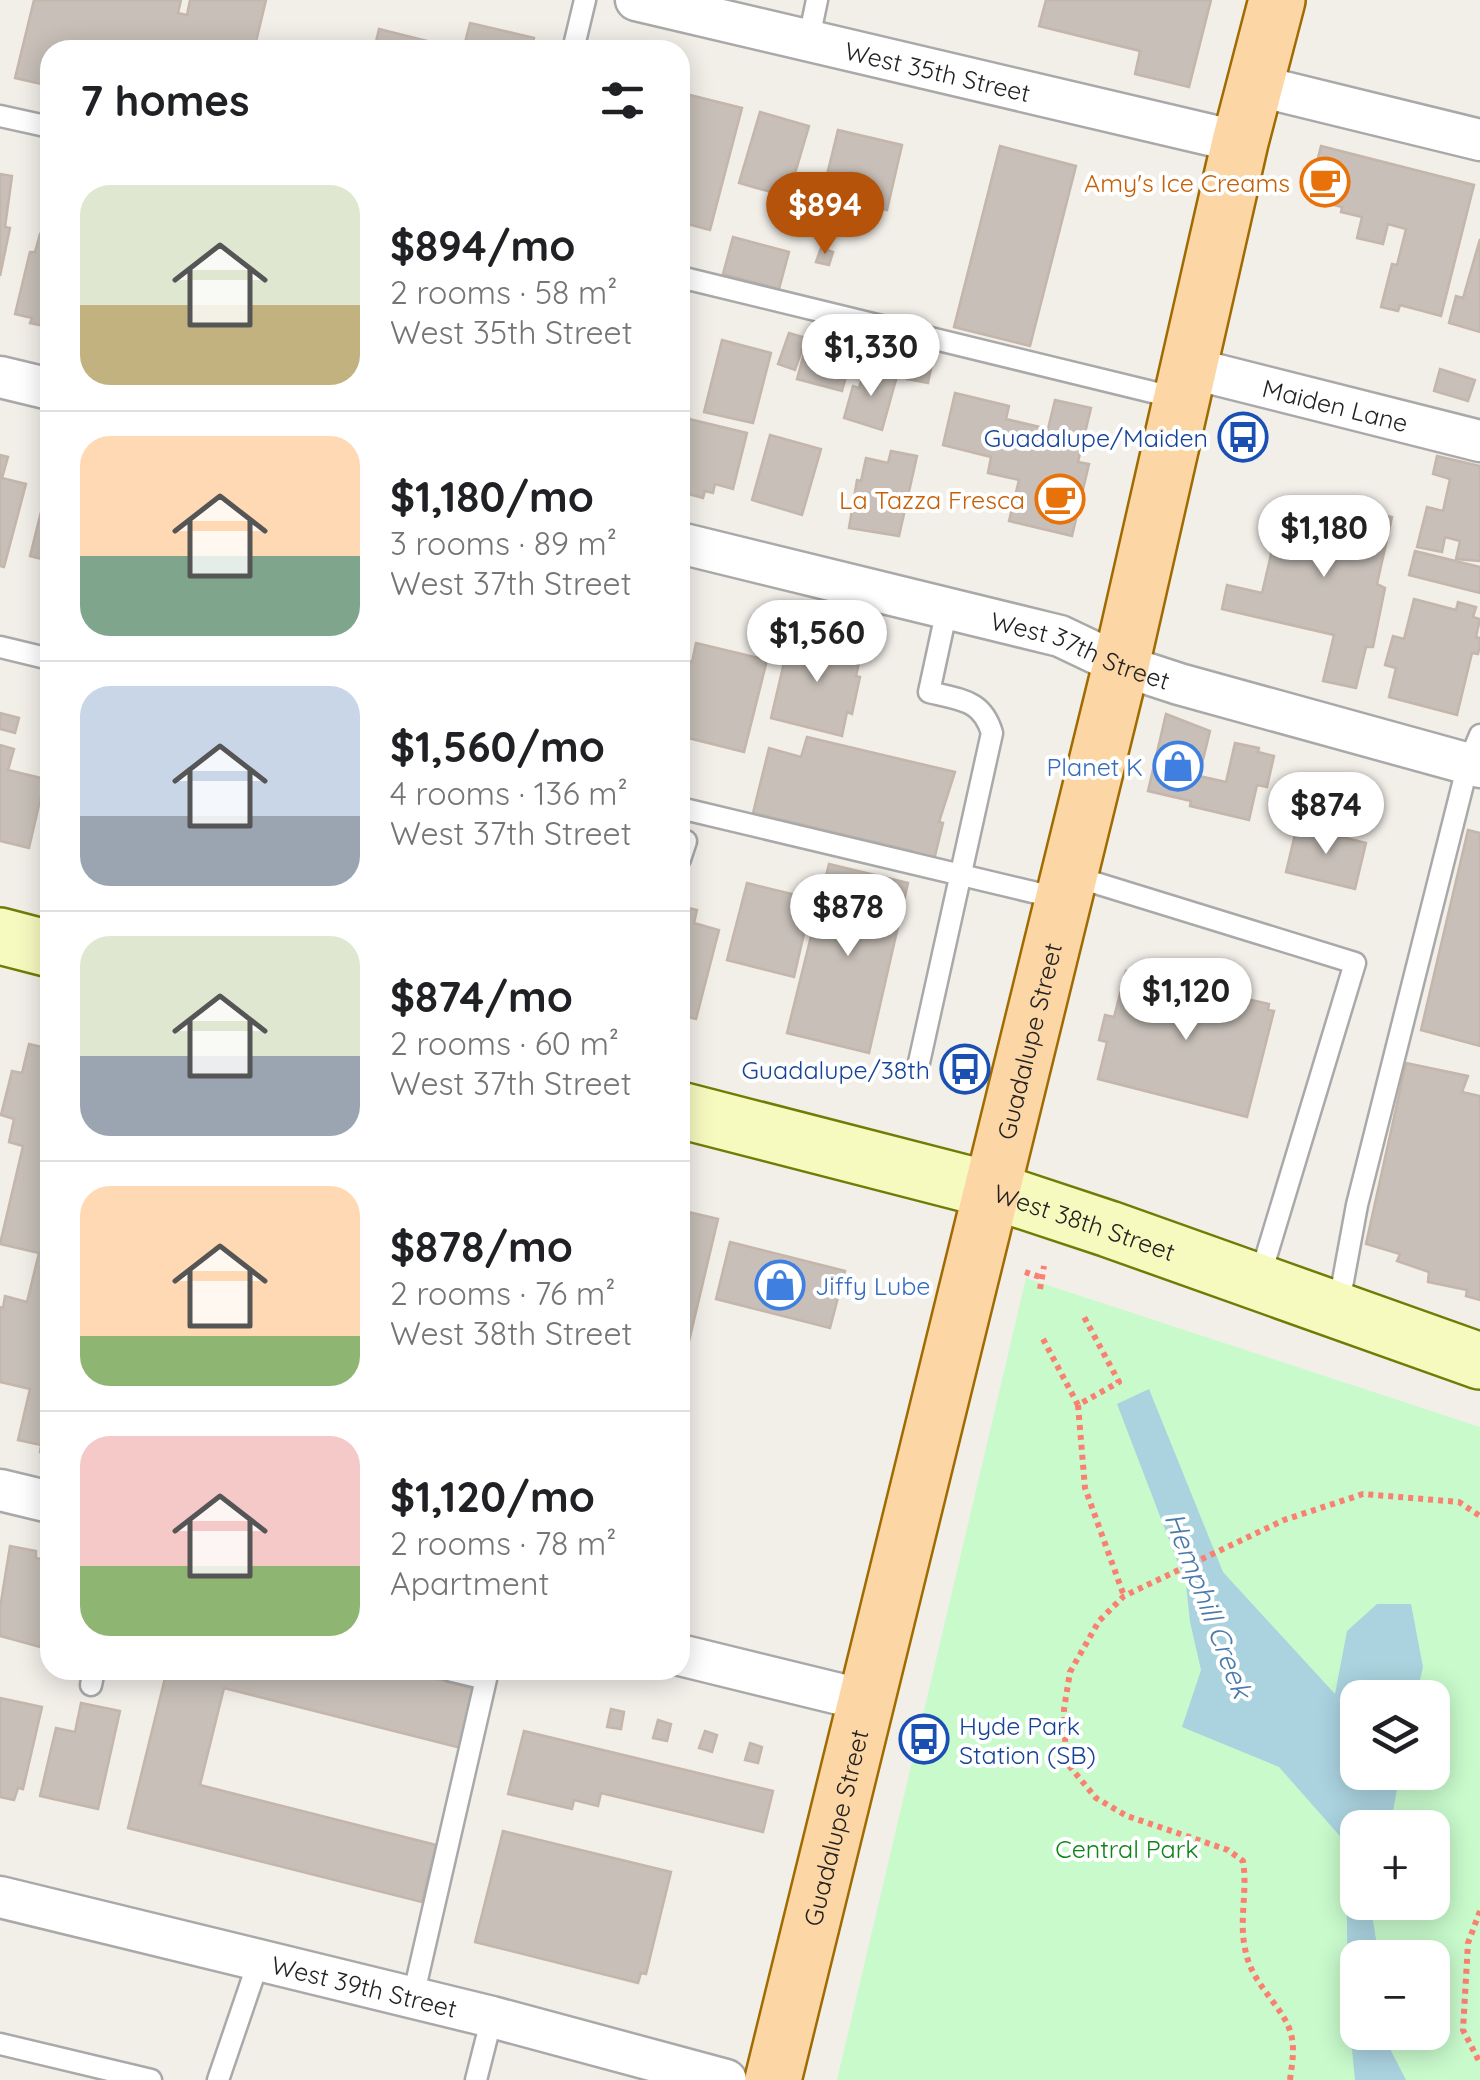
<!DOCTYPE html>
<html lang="en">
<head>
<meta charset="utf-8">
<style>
	:root { --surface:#fff; --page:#f6f6f6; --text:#202124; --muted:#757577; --line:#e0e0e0; --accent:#b45309 }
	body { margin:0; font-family:Quicksand,sans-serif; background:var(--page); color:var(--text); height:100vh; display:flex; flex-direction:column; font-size:38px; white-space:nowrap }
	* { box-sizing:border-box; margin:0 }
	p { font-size:32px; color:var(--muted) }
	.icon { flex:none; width:55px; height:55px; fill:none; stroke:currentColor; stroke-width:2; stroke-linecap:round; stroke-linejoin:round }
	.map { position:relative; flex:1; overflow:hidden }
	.details { position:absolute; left:40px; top:40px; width:650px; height:1640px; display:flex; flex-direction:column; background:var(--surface); border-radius:30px; box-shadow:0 5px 25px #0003 }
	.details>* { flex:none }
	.tools { position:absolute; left:1340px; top:1680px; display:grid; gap:20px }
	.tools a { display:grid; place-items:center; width:110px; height:110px; border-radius:20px; background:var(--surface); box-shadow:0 5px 25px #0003; font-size:50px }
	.price { position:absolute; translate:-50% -85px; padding:0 22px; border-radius:35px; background:#fff; color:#222; font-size:32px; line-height:65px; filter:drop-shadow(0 2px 5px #0008) }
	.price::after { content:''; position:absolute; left:50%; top:60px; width:30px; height:22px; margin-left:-15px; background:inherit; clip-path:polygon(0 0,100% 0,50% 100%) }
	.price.active { background:var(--accent); color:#fff }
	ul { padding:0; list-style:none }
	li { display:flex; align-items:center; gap:30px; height:250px; padding:0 40px }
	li+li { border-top:2px solid var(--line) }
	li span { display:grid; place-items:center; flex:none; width:280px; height:200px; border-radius:30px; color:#555 }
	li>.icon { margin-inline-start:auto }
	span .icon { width:120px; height:120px; fill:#fffc; stroke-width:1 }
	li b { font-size:42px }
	h2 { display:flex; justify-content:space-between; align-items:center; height:120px; padding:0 40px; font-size:42px }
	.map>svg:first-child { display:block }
</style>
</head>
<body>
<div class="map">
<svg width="1480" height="2080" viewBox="0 0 1480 2080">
	<rect width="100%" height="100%" fill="#f2efe9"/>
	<!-- park -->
	<path fill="#c8facc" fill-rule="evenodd" d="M1026,1278L1480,1427V2080H837ZM1358,1698H1432V1772H1358ZM1358,1828H1432V1902H1358ZM1358,1958H1432V2032H1358Z"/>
	<!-- water -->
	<polygon fill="#aad3df" points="1149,1389 1223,1572 1335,1694 1347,1631 1377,1604 1411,1604 1423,1667 1416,1697 1358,1698 1358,1772 1400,1773 1392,1817 1387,1827 1358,1828 1358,1902 1370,1903 1379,1957 1358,1958 1358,2032 1385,2033 1386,2041 1406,2080 1355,2080 1348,2009 1346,1843 1279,1767 1182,1727 1201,1670 1190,1622 1186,1584 1117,1404"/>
	<!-- building -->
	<g fill="#c7bfb8" stroke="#c4b6ab" stroke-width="2.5">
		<polygon points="34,0 181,0 178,13 187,15 190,0 266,0 254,50 179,50 181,44 173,42 171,50 165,50 132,41 130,49 106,43 104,50 50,50 50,86 15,78"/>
		<polygon points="1046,0 1211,0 1189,87 1135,74 1140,51 1039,26"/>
		<polygon points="470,23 534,38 531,50 463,50"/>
		<polygon points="379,29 443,45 442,50 374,50"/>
		<polygon points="682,93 742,108 710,230 680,222"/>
		<polygon points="760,112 809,126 788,197 739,183"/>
		<polygon points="838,130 902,145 887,210 822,195"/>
		<polygon points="1000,146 1076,166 1030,346 954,327"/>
		<polygon points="1321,146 1474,185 1441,316 1400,305 1398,311 1381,307 1392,264 1397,265 1406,229 1388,224 1383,244 1357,238 1362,217 1341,212 1342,207 1308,198"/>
		<polygon points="0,174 12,176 5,227 10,228 0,276"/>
		<polygon points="40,234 50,237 50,322 45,321 44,326 30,323 32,318 15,314 30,252 35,252"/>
		<polygon points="733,237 789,252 779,289 723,274"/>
		<polygon points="1480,239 1480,332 1449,323 1456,296 1463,298"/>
		<polygon points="821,248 833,252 829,265 816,262"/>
		<polygon points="789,333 806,338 795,370 778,364"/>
		<polygon points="722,340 771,353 753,423 704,412"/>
		<polygon points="806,346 851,358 842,391 797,379"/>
		<polygon points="911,359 932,363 928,383 907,379"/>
		<polygon points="866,366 897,376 882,430 844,418 853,386 859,388"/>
		<polygon points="1440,369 1475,380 1468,401 1434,391"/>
		<polygon points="955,393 1009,406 1006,419 1048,429 1055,400 1091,408 1078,462 1089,464 1072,536 1009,521 1019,480 988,473 991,457 943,445"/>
		<polygon points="685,418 747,433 733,489 715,484 713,493 705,491 703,498 684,493 686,487 680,485 680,439"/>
		<polygon points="770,435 821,449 802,515 752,500"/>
		<polygon points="891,451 917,456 899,536 849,528 857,480 861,481 866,458 888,463"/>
		<polygon points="0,455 8,457 2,478 26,484 4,567 0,566"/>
		<polygon points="1437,456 1480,466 1480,561 1456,559 1460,541 1445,537 1442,552 1417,547 1427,507 1443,511 1450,479 1433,474"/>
		<polygon points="50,476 50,561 30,556"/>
		<polygon points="1292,496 1392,517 1377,584 1385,588 1373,647 1366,647 1356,688 1323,681 1334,635 1222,609 1227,585 1262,593 1283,503"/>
		<polygon points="1415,551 1480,567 1480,593 1409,575"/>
		<polygon points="1414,599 1456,610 1458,602 1476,607 1473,617 1480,619 1476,637 1480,638 1480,645 1478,654 1472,653 1457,715 1389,697 1396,668 1385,665 1393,636 1404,639"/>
		<polygon points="791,633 862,650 856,676 860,677 852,714 847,712 842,736 771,718"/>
		<polygon points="680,639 686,640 681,659 692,662 696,643 767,660 744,752 680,736 680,711 689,672 684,671 680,686"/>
		<polygon points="0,713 19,718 15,733 0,729"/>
		<polygon points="1166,714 1210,731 1199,776 1226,782 1235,743 1259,748 1258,752 1274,756 1267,787 1257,785 1249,820 1190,806 1191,801 1148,791"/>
		<polygon points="807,737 955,772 939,822 943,823 934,860 911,855 912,851 753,813 769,748 801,757"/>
		<polygon points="0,745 14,749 8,770 45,779 29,848 0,841"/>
		<polygon points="1297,826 1366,843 1355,889 1286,872"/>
		<polygon points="1468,830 1480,833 1480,1046 1421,1030"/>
		<polygon points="829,864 908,883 869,1053 787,1033"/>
		<polygon points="747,883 812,899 794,977 727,960"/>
		<polygon points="680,906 697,910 694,923 719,930 696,1019 680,1015"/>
		<polygon points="1126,971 1165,982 1166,978 1197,986 1196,992 1201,993 1203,987 1234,995 1233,1000 1237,1001 1238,997 1269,1004 1268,1010 1274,1011 1247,1117 1098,1079 1107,1042 1099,1040 1105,1015 1114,1017"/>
		<polygon points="29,1044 50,1049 50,1455 40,1452 41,1445 18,1440 30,1389 0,1382 0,1307 3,1308 5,1296 27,1302 39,1253 0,1244 23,1146 9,1142 14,1119 1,1115 12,1071 22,1073"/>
		<polygon points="1406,1063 1468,1076 1462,1092 1480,1096 1480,1300 1466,1296 1467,1290 1428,1282 1429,1272 1397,1261 1400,1254 1366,1244"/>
		<polygon points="680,1210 718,1219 685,1358 680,1357"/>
		<polygon points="730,1242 845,1271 830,1328 716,1299"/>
		<polygon points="10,1546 36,1551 36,1558 50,1561 50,1605 40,1647 0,1636 0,1608"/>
		<polygon points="167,1670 399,1670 475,1689 461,1748 224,1688 200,1785 436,1845 422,1902 128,1828"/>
		<polygon points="0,1698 42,1707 23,1789 18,1788 14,1800 0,1797"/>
		<polygon points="81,1703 120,1711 98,1809 40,1796 56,1728 75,1732"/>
		<polygon points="611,1709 624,1712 621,1729 607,1727"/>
		<polygon points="658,1720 671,1724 667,1741 653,1738"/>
		<polygon points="524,1731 773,1791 763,1832 601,1793 598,1806 574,1800 572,1809 508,1794"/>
		<polygon points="705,1731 717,1735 712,1752 699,1748"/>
		<polygon points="750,1743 762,1747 758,1763 745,1760"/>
		<polygon points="503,1831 671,1872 646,1974 641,1973 638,1983 475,1942"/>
	</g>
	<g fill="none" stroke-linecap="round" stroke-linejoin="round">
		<!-- lane casing -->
		<g stroke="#a9a9a9" stroke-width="25">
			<g id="lane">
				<polyline points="808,43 817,0"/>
				<polyline points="573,50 585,0"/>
				<polyline points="0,116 50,127"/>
				<polyline points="680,277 1181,399"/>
				<polyline points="0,647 50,659"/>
				<polyline points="680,808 1062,899"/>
				<polyline points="680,859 686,841"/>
				<polyline points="1073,876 1355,963 1259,1280"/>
				<path d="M918,1067L992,733C982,699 960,700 929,692L947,609"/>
				<polyline points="1338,1308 1357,1205 1468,764 1480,735"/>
				<polyline points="91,1685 94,1670"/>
				<polyline points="413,1997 486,1679 449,1670"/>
				<polyline points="0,2044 151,2080"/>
				<polyline points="218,2080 259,1960"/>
				<polyline points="476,2080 492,2017"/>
			</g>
		</g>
		<!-- street casing -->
		<g stroke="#a9a9a9" stroke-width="45">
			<g id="street">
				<path id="s1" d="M636,0L1240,142"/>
				<polyline points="1255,85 1480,140"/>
				<path id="s2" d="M1190,368L1480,441"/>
				<polyline points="0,377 50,389"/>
				<path id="s3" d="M680,543L1060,636L1121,665L1179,684L1480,767"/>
				<polyline points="0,1490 50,1502"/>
				<polyline points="680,1655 868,1701"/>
				<path id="s4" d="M0,1897L492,2017L726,2080"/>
			</g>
		</g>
		<!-- secondary casing -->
		<g stroke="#707d05" stroke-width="60">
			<g id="secondary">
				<polyline points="0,936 50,949"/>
				<path id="s5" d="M680,1110L991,1190L1109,1229L1480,1361"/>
			</g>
		</g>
		<!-- primary casing -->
		<g stroke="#a06b00" stroke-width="60">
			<g id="primary">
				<path id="s6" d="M773,2080L1121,665L1240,142L1277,0"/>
			</g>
		</g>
		<!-- path -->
		<g stroke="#fa8072" stroke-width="6" stroke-dasharray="5 5" stroke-linecap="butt">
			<polyline points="1025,1272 1040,1277"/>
			<polyline points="1040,1289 1044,1266"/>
			<polyline points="1043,1339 1078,1405 1119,1382 1083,1315"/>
			<polyline points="1078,1405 1085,1488 1124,1596"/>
			<polyline points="1480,1911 1468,1943 1463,2030 1480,2063"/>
			<path d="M1290,2080C1292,2064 1295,2049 1291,2034C1284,2007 1253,1986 1246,1953C1238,1922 1248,1892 1243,1861L1228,1850L1127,1816L1096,1798L1066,1762L1064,1709L1070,1672L1099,1621L1124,1596L1284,1520L1363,1494L1459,1502L1480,1516"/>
		</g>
		<!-- lane -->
		<use href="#lane" stroke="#fff" stroke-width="20"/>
		<!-- street -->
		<use href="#street" stroke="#fff" stroke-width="40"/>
		<!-- secondary -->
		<use href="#secondary" stroke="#f7fabf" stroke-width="55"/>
		<!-- primary -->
		<use href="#primary" stroke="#fcd6a4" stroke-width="55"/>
	</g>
	<!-- icons -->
	<defs>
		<g id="cafe-ring" transform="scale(2.5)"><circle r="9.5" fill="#fff" stroke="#e8710a" stroke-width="1.5"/><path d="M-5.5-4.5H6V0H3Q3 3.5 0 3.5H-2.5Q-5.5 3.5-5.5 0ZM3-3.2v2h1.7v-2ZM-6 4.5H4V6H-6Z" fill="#e8710a"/></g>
		<g id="bus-ring" transform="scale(2.5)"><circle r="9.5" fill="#fff" stroke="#1a4fb4" stroke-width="1.5"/><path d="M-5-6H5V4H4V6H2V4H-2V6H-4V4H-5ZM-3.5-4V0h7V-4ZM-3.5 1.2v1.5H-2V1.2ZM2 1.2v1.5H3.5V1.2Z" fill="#1a4fb4"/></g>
		<g id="shop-ring" transform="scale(2.5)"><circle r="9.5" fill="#fff" stroke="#3f7fe0" stroke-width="1.5"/><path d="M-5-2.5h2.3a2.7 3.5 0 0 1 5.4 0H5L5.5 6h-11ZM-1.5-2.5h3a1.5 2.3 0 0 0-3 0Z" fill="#3f7fe0"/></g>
	</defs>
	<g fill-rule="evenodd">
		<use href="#cafe-ring" x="1325" y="182"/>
		<use href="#bus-ring" x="1243" y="437"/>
		<use href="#cafe-ring" x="1060" y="499"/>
		<use href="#shop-ring" x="1178" y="766"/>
		<use href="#bus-ring" x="965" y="1069"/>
		<use href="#shop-ring" x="780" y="1285"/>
		<use href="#bus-ring" x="924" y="1739"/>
	</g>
	<g text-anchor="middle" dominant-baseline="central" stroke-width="8" stroke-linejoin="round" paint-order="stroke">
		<!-- street labels -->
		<g font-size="25" fill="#222" stroke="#fff">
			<text stroke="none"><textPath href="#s1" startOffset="310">West 35th Street</textPath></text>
			<text stroke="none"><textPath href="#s2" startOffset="150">Maiden Lane</textPath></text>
			<text stroke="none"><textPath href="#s3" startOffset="415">West 37th Street</textPath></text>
			<text stroke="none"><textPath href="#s6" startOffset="1070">Guadalupe Street</textPath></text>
			<text stroke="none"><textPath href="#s5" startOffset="420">West 38th Street</textPath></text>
			<text stroke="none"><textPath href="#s6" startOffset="260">Guadalupe Street</textPath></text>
			<text stroke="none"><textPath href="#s4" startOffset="375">West 39th Street</textPath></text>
		</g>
		<!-- food labels -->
		<g font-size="25" fill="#c56008" stroke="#fff" text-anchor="end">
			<text x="1290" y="182">Amy's Ice Creams</text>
			<text x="1025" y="499">La Tazza Fresca</text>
		</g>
		<!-- transit labels -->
		<g font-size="25" fill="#164399" stroke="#fff" text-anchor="end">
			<text x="1208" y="437">Guadalupe/Maiden</text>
			<text x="930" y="1069">Guadalupe/38th</text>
			<text x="959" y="1725" text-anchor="start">Hyde Park<tspan x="959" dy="29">Station (SB)</tspan></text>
		</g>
		<!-- shop labels -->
		<g font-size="25" fill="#366cbe" stroke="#fff" text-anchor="end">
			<text x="1143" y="766">Planet K</text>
			<text x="815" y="1285" text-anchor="start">Jiffy Lube</text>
		</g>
		<!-- park labels -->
		<g font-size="25" fill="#0c8416" stroke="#fff">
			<text x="1127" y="1848">Central Park</text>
		</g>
		<!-- water labels -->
		<g font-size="28" font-style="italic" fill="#4a7aab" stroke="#fff">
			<text transform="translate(1209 1605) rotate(69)">Hemphill Creek</text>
		</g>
	</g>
</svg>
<div class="tools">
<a><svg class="icon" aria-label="layers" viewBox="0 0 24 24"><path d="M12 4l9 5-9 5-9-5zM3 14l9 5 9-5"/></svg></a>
<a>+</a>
<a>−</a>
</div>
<b class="price active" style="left:825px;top:257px">$894</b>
<b class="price" style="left:871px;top:399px">$1,330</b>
<b class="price" style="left:1324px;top:580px">$1,180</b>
<b class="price" style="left:817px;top:685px">$1,560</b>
<b class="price" style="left:1326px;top:857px">$874</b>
<b class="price" style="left:848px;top:959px">$878</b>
<b class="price" style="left:1186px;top:1043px">$1,120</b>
<section class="details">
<h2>7 homes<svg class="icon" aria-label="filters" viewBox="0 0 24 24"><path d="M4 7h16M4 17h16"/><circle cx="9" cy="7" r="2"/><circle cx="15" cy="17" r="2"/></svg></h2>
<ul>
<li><span style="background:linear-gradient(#dfe7d0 60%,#c2b280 0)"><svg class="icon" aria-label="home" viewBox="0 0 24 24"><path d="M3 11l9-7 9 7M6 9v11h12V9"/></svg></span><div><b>$894/mo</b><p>2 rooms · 58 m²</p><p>West 35th Street</p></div></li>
<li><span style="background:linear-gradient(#ffd9b3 60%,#7fa58c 0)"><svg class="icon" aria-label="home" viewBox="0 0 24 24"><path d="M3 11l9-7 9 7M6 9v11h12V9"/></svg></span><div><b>$1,180/mo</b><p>3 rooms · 89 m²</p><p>West 37th Street</p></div></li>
<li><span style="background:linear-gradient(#c9d6e8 65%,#9aa5b1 0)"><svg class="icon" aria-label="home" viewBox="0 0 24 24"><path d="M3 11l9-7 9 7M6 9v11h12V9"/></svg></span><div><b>$1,560/mo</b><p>4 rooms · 136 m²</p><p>West 37th Street</p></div></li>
<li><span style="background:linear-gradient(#dfe7d0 60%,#9aa5b1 0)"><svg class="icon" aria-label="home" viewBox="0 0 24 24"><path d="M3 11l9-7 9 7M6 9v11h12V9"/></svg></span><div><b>$874/mo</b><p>2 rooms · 60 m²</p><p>West 37th Street</p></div></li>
<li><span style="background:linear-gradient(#ffd9b3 75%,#8fb573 0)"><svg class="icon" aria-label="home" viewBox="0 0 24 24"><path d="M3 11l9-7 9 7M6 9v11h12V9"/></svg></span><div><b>$878/mo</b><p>2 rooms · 76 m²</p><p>West 38th Street</p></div></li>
<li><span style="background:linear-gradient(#f6c9c9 65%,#8fb573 0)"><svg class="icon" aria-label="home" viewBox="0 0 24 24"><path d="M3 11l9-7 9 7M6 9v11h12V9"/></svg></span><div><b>$1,120/mo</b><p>2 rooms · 78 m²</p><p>Apartment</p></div></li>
</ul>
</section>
</div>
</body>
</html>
